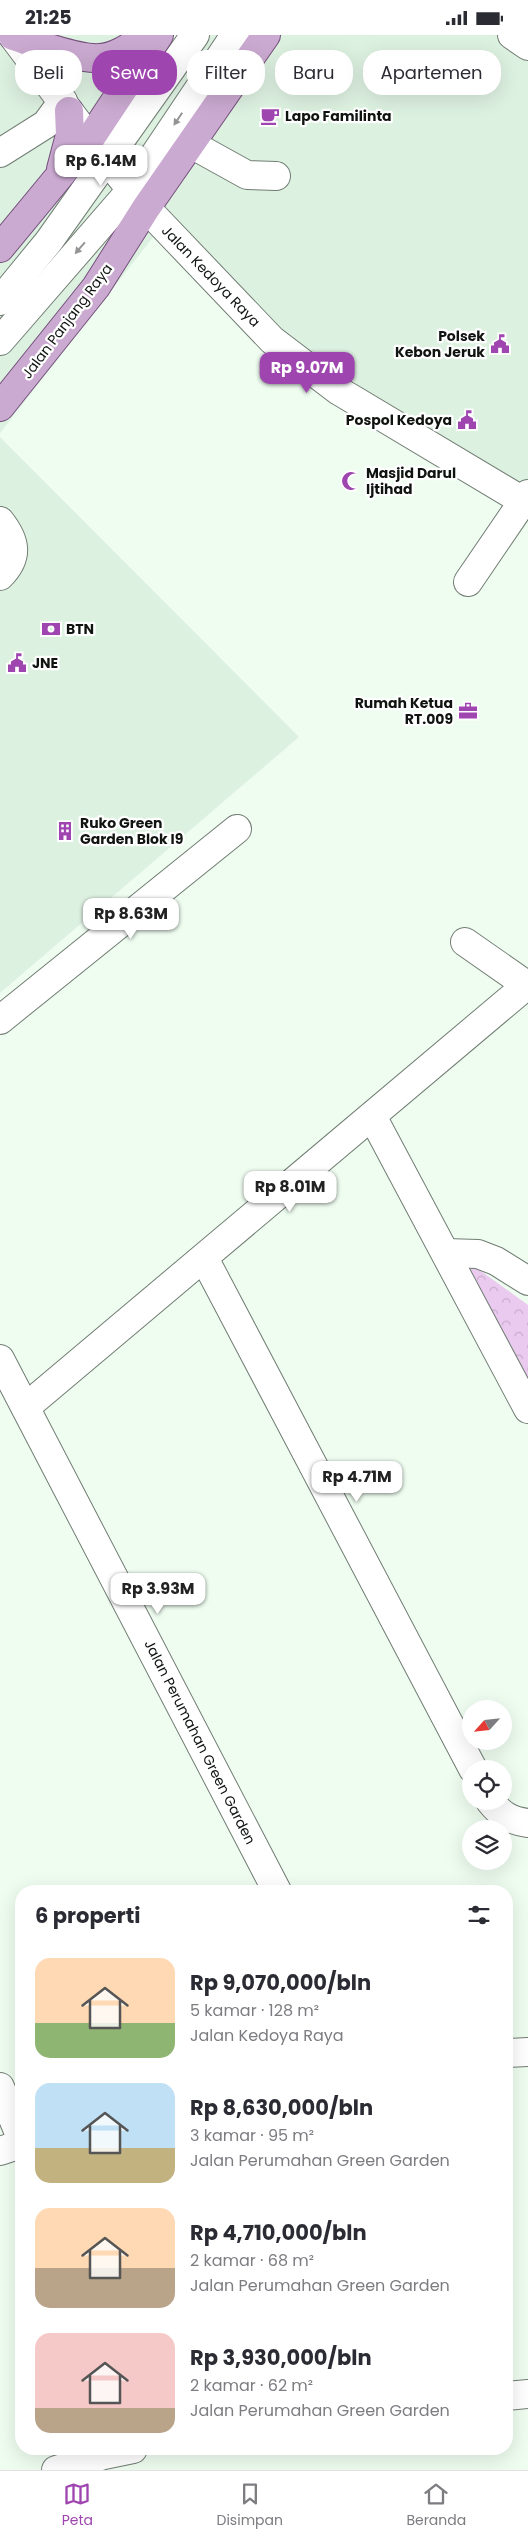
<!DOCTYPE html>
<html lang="id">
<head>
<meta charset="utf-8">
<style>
	:root { --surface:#fff; --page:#f7f7f7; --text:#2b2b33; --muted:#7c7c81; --line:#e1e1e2; --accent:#9f45b0 }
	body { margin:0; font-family:Poppins,sans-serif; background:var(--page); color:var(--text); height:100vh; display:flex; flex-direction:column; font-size:19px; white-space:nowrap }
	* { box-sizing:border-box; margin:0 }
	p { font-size:16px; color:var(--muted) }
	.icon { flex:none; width:28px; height:28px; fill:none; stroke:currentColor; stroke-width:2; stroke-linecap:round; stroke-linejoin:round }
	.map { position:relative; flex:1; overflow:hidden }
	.side { position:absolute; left:15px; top:1850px; width:498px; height:570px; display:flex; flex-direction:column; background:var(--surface); border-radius:20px; box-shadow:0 5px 20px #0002 }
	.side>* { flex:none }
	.banner { position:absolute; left:15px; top:15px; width:499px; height:45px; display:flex; gap:10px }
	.needle { width:32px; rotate:243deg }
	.buttons { position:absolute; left:462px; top:1665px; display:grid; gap:10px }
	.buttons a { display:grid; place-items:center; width:50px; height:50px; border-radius:50%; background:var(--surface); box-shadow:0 5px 20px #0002; font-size:25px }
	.price { position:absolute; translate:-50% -42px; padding:0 11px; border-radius:10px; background:#fff; color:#222; font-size:16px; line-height:32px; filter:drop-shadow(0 1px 2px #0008) }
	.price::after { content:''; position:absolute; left:50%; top:30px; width:15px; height:11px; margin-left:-8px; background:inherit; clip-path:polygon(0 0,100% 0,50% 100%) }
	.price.active { background:var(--accent); color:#fff }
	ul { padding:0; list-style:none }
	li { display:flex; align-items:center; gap:15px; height:125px; padding:0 20px }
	li span { display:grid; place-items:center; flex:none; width:140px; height:100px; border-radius:15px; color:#555 }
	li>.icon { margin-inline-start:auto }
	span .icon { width:60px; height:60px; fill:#fffc; stroke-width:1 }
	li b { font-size:21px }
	h2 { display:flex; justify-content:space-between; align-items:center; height:60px; padding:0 20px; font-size:21px }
	.chip { padding:0 18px; border-radius:20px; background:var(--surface); box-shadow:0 5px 20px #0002; font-size:18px; line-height:45px }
	.chip.active { background:var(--accent); color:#fff }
	.status { display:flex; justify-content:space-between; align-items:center; height:35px; padding:0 25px; background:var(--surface); direction:ltr }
	.status svg { height:14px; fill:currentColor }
	.tab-bar { display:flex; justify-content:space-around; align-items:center; height:70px; border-top:1px solid var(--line); background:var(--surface); font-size:14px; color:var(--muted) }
	.tab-bar a { display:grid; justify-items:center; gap:2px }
	.tab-bar .active { color:var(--accent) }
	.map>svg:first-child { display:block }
</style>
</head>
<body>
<div class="status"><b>21:25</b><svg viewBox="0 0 49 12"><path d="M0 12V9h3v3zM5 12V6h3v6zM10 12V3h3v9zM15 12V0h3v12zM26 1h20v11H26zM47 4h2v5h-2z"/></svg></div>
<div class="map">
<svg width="528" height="2435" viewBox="0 0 528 2435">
	<defs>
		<pattern id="park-crowns" width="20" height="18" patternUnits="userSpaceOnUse" patternTransform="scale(1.25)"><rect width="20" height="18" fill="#ebcaf0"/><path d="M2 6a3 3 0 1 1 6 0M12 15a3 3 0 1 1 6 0" fill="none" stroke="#c8adcd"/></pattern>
	</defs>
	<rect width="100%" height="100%" fill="#effdf1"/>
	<!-- built -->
	<g fill="#ddf1e1">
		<polygon points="0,0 149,0 185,11 190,0 528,0 528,479 379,374 354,346 286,301 168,183 0,398"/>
		<polygon points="0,402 299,702 0,958"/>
	</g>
	<!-- park -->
	<polygon fill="url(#park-crowns)" points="463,1223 528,1270 528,1346"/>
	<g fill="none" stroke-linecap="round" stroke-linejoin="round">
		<!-- minor casing -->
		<g stroke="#717d73" stroke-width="30">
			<g id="minor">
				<polyline points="12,0 90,104 146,173 272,305 339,356 528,469"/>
				<polyline points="512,0 528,11"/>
				<polyline points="191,109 247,140 276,141"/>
				<polyline points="0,118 46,89 63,66"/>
				<polyline points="0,266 49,206 195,0"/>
				<polyline points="0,306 131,155 235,0"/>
				<path d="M0,486C16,506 19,522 0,541"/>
				<polyline points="468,547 528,459"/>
				<polyline points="465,907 528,951"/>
				<polyline points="0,985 237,794"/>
				<polyline points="372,1081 528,1374"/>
				<polyline points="446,1218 478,1219 496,1226 528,1246"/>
				<polyline points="204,1223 473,1734"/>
				<polyline points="0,1324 277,1856"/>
				<polyline points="26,1372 527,950"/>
				<path d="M490,1766C501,1780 511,1786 528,1788"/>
				<polyline points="506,2018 528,2017"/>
				<polyline points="0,2052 21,2103"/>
				<polyline points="0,2116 21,2109"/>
				<polyline points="506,2361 528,2359"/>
				<polyline points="56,2435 104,2420 133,2414"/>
			</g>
		</g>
		<!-- major casing -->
		<g stroke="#73507a" stroke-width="30">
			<g id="major">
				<path d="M13,1C35,8 78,25 100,23C117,22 134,9 148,0"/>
				<polyline points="61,134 70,100 69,76"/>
				<polyline points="0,213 90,104 159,0"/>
				<polyline points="0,372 96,252 146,173 266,0"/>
			</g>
		</g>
		<!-- minor -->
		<use href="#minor" stroke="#fff" stroke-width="28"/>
		<!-- major -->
		<use href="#major" stroke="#cbaad1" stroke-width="28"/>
	</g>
	<!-- one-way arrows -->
	<defs><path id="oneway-solid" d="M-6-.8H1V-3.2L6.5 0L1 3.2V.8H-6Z" transform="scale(1.25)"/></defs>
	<g fill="#939594">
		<use href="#oneway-solid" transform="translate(178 84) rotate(124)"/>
		<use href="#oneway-solid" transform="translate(80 213) rotate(131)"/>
	</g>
	<!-- icons -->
	<defs>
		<g id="cafe-bare" transform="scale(1.5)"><path d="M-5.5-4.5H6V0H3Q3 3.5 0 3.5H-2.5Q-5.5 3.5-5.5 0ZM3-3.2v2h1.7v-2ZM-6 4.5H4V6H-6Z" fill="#9f45b0" stroke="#fff" stroke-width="2.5" paint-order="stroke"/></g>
		<g id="civic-bare" transform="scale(1.5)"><path d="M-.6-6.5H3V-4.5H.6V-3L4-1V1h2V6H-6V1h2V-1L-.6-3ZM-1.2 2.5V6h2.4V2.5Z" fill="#9f45b0" stroke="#fff" stroke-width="2.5" paint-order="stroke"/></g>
		<g id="mosque-bare" transform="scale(1.5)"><path d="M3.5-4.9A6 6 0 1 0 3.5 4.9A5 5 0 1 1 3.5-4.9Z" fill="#9f45b0" stroke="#fff" stroke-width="2.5" paint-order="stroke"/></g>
		<g id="bank-bare" transform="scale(1.5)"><path d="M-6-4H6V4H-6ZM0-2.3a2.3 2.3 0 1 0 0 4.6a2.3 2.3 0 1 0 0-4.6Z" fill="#9f45b0" stroke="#fff" stroke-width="2.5" paint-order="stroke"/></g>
		<g id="office-bare" transform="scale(1.5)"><path d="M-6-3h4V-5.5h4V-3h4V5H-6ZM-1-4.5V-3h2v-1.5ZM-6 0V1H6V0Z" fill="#9f45b0" stroke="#fff" stroke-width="2.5" paint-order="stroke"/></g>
		<g id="building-bare" transform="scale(1.5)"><path d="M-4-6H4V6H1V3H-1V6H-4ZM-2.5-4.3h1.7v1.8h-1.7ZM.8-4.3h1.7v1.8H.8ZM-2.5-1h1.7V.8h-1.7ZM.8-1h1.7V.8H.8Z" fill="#9f45b0" stroke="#fff" stroke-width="2.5" paint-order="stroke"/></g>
	</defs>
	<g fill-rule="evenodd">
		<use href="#cafe-bare" x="270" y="81"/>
		<use href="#civic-bare" x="500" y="309"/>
		<use href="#civic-bare" x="467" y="385"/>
		<use href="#mosque-bare" x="351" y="446"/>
		<use href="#bank-bare" x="51" y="594"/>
		<use href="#civic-bare" x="17" y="628"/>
		<use href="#office-bare" x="468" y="676"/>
		<use href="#building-bare" x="65" y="796"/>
	</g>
	<g text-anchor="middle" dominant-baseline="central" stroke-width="4.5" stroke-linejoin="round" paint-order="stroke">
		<!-- poi labels -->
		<g font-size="14" font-weight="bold" fill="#101411" stroke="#fff" text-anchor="start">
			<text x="285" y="81">Lapo Familinta</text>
			<text x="485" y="301" text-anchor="end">Polsek<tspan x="485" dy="16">Kebon Jeruk</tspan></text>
			<text x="452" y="385" text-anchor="end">Pospol Kedoya</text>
			<text x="366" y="438">Masjid Darul<tspan x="366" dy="16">Ijtihad</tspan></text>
			<text x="66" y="594">BTN</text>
			<text x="32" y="628">JNE</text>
			<text x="453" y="668" text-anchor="end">Rumah Ketua<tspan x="453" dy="16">RT.009</tspan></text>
			<text x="80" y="788">Ruko Green<tspan x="80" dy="16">Garden Blok I9</tspan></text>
		</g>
		<!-- street labels -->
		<g font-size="14" fill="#101411" stroke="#fff">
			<text transform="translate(211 241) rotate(46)">Jalan Kedoya Raya</text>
			<text transform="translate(67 286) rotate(-53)">Jalan Panjang Raya</text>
			<text transform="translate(200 1707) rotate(63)">Jalan Perumahan Green Garden</text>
		</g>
	</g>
</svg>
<div class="buttons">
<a><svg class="needle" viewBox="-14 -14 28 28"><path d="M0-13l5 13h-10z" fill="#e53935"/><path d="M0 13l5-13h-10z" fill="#7c7c81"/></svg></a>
<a><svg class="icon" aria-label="locate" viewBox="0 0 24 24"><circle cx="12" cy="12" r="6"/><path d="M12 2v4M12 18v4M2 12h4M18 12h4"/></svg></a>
<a><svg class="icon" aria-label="layers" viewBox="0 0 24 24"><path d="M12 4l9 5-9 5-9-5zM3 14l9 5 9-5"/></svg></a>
</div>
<b class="price" style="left:101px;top:152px">Rp 6.14M</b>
<b class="price active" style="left:307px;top:359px">Rp 9.07M</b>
<b class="price" style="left:131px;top:905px">Rp 8.63M</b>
<b class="price" style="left:290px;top:1178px">Rp 8.01M</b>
<b class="price" style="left:357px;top:1468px">Rp 4.71M</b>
<b class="price" style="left:158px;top:1580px">Rp 3.93M</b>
<div class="banner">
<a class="chip">Beli</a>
<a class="chip active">Sewa</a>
<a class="chip">Filter</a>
<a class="chip">Baru</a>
<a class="chip">Apartemen</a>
</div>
<section class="side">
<h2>6 properti<svg class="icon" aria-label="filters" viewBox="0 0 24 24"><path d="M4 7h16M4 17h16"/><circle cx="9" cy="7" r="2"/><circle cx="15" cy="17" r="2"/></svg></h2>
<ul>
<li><span style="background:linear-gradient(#ffd9b3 65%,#8fb573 0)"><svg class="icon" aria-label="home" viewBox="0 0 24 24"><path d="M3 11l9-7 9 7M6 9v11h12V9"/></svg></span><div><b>Rp 9,070,000/bln</b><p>5 kamar · 128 m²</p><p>Jalan Kedoya Raya</p></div></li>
<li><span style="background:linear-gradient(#bfe0f5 65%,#c2b280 0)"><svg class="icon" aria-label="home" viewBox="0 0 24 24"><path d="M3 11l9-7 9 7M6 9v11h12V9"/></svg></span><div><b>Rp 8,630,000/bln</b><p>3 kamar · 95 m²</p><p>Jalan Perumahan Green Garden</p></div></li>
<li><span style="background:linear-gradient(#ffd9b3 60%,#b9a48a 0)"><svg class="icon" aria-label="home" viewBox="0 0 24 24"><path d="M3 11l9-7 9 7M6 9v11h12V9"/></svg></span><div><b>Rp 4,710,000/bln</b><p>2 kamar · 68 m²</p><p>Jalan Perumahan Green Garden</p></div></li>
<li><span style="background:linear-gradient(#f6c9c9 75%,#b9a48a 0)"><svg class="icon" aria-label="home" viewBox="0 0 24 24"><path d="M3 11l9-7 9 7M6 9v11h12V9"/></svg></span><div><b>Rp 3,930,000/bln</b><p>2 kamar · 62 m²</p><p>Jalan Perumahan Green Garden</p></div></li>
</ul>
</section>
</div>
<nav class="tab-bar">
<a class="active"><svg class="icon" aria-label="map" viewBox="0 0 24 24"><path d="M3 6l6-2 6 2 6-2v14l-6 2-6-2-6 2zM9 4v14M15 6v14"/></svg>Peta</a>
<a><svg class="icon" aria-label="saved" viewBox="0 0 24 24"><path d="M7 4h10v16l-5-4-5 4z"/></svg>Disimpan</a>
<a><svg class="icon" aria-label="home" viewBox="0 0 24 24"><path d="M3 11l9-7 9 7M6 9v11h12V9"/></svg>Beranda</a>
</nav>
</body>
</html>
